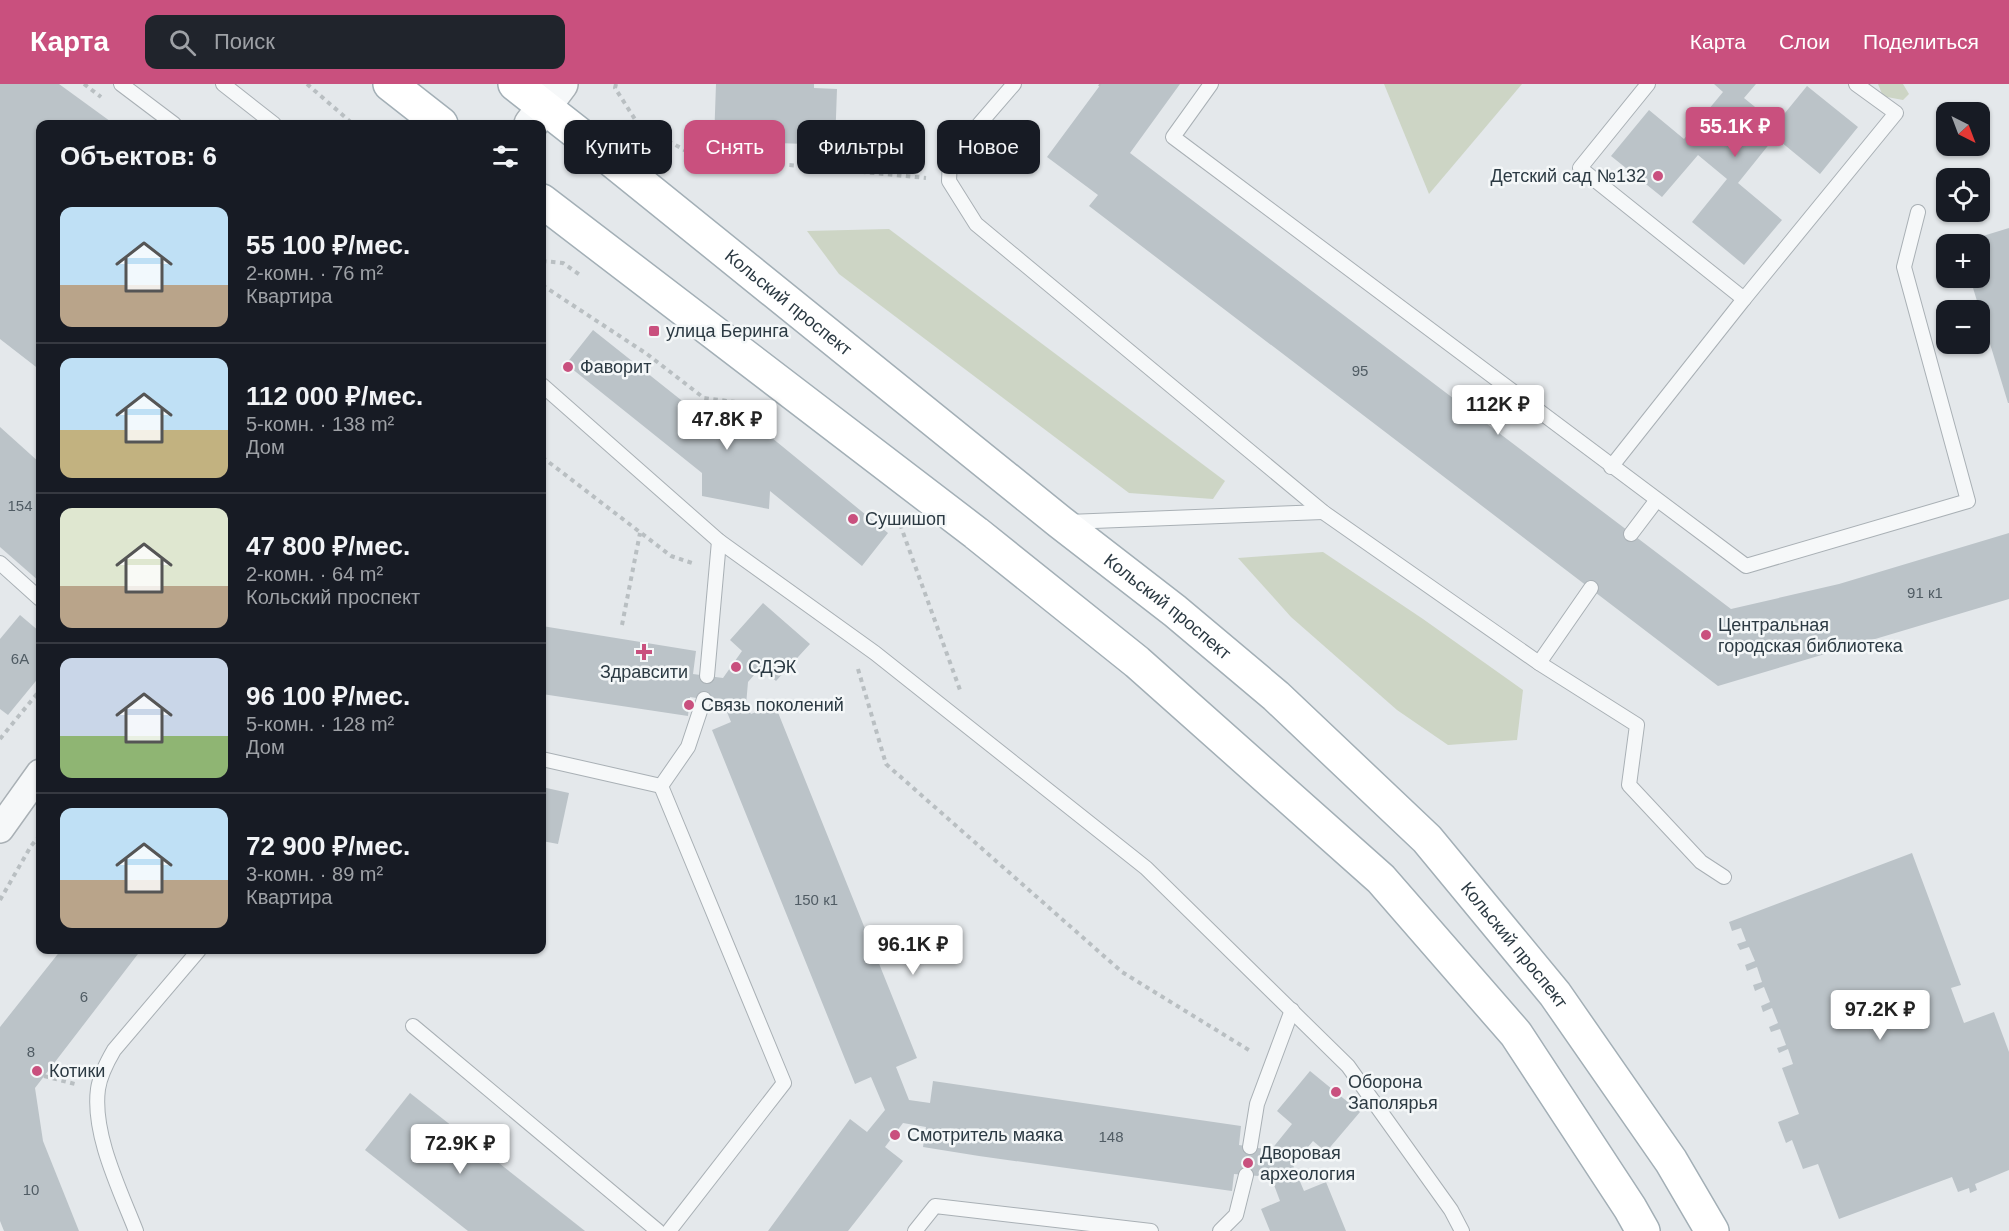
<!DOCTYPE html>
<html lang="ru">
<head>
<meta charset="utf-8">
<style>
	:root { --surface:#171b24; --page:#20242c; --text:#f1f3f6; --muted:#9ea1a6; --line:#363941; --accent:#c9507e }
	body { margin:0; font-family:Helvetica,sans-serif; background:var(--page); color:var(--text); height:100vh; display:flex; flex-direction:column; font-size:22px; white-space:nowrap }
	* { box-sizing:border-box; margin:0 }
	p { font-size:20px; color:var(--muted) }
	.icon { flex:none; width:33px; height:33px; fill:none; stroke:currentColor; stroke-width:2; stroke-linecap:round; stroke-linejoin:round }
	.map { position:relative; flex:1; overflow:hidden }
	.side { position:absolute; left:36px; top:36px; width:510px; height:834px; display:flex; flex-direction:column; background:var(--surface); border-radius:12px; box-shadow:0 2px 4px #0004 }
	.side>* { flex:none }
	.banner { position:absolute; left:564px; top:36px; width:570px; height:54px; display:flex; gap:12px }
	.needle { width:39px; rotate:138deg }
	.fabs { position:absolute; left:1936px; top:18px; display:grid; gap:12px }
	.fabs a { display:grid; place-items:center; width:54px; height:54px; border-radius:12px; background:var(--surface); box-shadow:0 2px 4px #0004; font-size:30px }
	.price { position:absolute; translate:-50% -51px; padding:0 14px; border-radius:6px; background:#fff; color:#222; font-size:20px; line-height:39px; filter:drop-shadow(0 2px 3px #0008) }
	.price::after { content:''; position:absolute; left:50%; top:36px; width:18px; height:14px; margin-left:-9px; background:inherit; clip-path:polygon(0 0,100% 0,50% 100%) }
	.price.current { background:var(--accent); color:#fff }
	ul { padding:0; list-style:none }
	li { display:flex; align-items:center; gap:18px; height:150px; padding:0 24px }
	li+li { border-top:2px solid var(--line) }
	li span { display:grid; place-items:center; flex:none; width:168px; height:120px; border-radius:12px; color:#555 }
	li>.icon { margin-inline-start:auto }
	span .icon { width:72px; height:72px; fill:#fffc; stroke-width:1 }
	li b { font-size:26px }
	h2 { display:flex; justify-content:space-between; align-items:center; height:72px; padding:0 24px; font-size:26px }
	.pill { padding:0 21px; border-radius:12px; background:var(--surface); box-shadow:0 2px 4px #0004; font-size:21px; line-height:54px }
	.pill.current { background:var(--accent); color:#fff }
	header { display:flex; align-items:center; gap:36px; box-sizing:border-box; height:84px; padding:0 30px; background:var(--accent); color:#fff }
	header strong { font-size:28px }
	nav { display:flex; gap:33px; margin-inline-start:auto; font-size:21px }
	.search { width:420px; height:54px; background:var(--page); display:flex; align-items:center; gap:15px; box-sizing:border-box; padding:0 21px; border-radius:12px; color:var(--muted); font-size:22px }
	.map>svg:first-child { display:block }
</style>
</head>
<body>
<header>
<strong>Карта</strong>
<div class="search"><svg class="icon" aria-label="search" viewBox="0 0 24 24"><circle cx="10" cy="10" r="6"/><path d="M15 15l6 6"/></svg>Поиск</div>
<nav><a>Карта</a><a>Слои</a><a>Поделиться</a></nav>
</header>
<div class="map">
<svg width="2009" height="1147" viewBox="0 0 2009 1147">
	<rect width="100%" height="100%" fill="#e4e8eb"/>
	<!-- green -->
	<g fill="#cdd5c5">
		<polygon points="1384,0 1522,0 1429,110"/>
		<polygon points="1878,0 1903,0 1909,10 1903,16 1887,13 1884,15"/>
		<polygon points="889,145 1225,397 1213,415 1129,409 839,190 807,147"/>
		<polygon points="1323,468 1423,535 1523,606 1517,656 1448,661 1397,626 1291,533 1238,474"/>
	</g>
	<!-- building -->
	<g fill="#bbc3c8">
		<polygon points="0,0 59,0 114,40 40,40 40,286 0,255"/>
		<polygon points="716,0 814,0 814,4 837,5 835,61 714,57"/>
		<polygon points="1101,0 1180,0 1130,69 1731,525 1839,500 2009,449 2009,515 1718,602 1089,122 1098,111 1047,73"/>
		<polygon points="1714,0 1756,0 1744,14 1776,40 1807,2 1858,43 1820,90 1775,53 1738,99 1782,136 1744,181 1692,138 1727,95 1698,71 1662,113 1611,72 1649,26 1684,55 1723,8"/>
		<polygon points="2009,144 2009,319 2008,319 1970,194 1980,194 1980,160 1960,160 1960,159"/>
		<polygon points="593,246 710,339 738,326 888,449 862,482 770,407 769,425 702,412 702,389 566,280"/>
		<polygon points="0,343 40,379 40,498 0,463"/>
		<polygon points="763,519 810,560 776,597 761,583 748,598 746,621 751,630 775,621 917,974 896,983 909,1016 930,1019 933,997 1241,1042 1239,1061 1271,1066 1292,1040 1277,1027 1310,987 1360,1028 1326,1068 1313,1057 1293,1081 1304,1107 1326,1098 1346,1147 1270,1147 1261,1125 1280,1117 1271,1093 1234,1090 1232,1107 979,1072 923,1063 926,1043 903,1039 885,1063 903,1077 848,1147 768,1147 850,1035 867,1048 885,1026 871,993 855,1000 712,646 731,638 723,618 690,613 688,632 542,610 542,542 696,567 693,590 723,594 742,567 730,556"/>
		<polygon points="20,531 40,548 40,592 8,631 0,625 0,555"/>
		<polygon points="542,703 569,709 558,760 542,757"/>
		<polygon points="1912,769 1961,901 1951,904 1964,939 1994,928 2009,968 2009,1086 1975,1100 1977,1106 1970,1109 1969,1104 1958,1108 1952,1093 1839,1135 1818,1080 1803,1085 1792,1056 1786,1059 1778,1038 1799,1030 1782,984 1793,980 1788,965 1779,969 1777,964 1786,961 1780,945 1771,948 1769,943 1778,939 1772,924 1763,928 1761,922 1770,918 1764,903 1755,907 1753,901 1762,898 1757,883 1747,887 1745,881 1755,877 1749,863 1740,866 1737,860 1746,857 1741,844 1732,847 1729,838"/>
		<polygon points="61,866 141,866 35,1004 43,1057 79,1147 4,1147 0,1137 0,943"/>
		<polygon points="410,1009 585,1147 468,1147 365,1066"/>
	</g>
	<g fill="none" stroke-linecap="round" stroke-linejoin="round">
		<!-- service casing -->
		<g stroke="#a9b0b5" stroke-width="16">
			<g id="service">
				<polyline points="121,0 174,40"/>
				<polyline points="223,0 274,40"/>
				<polyline points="1014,0 950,74 949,97 976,140 1323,428 1539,579 1637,641 1629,701 1701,778 1724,793"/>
				<polyline points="1211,0 1173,53 1746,482 1968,417 1904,183 1918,128"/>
				<polyline points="1648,0 1580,84 1744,215 1896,29 1856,0"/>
				<polyline points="542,301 719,457 875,569 1146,784 1348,982 1451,1126 1462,1147"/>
				<polyline points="1611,383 1744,215"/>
				<polyline points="1068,438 1323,428"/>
				<polyline points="1631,450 1656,417"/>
				<polyline points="0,479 40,515"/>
				<polyline points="1539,579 1591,504"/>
				<polyline points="707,592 719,457"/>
				<polyline points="542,675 661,702"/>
				<polyline points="413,942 658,1147"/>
				<polyline points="1250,1063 1257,1020 1292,926"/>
				<path d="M136,1147C120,1106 92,1050 98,1005C100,991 107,978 114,966L199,866"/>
				<polyline points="669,1147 784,999 661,702 688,663 704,615"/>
				<polyline points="915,1147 935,1122 1151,1147"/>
				<polyline points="1220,1147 1236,1131 1246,1091"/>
			</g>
		</g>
		<!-- minor casing -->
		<g stroke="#a9b0b5" stroke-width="30">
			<polyline id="minor" points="0,745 40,689"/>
		</g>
		<!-- tertiary casing -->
		<g stroke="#a9b0b5" stroke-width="36">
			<polyline id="tertiary" points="531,40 561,0"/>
		</g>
		<!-- primary casing -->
		<g stroke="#a3afb6" stroke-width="36">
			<g id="primary">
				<polyline points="390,0 441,40"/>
				<path id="s1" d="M515,0L603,69L1060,438L1175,527L1276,612L1427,755L1555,910L1671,1077L1712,1147"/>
				<polyline points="542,117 976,449 1137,578 1381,795 1516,950 1630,1124 1643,1147"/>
			</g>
		</g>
		<!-- path -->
		<g stroke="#b9bfc2" stroke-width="4" stroke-dasharray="4.5 4.5" stroke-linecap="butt">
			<polyline points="84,0 101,13"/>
			<polyline points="307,0 353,40"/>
			<polyline points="616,0 615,4 638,40 695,72 926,94"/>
			<polyline points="1099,0 1101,1"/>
			<polyline points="542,177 563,179 580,191"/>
			<polyline points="542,201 647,270 704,314 751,320"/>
			<polyline points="542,373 671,472 695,480"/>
			<polyline points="897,432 960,606"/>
			<polyline points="622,541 640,449"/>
			<polyline points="858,585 886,680 1122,888 1252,968"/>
			<polyline points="36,612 40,616"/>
			<polyline points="0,655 40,606"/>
			<polyline points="0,816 31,762 40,751"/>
			<polyline points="44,992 75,1000"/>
		</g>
		<!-- service -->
		<use href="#service" stroke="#f6f8f9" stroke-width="14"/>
		<!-- minor -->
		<use href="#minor" stroke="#f6f8f9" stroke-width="27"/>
		<!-- tertiary -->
		<use href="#tertiary" stroke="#f6f8f9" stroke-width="33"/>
		<!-- primary -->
		<use href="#primary" stroke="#fff" stroke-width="33"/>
	</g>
	<!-- markers -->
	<g fill="#c9507e" stroke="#f4f7f8" stroke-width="2">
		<circle cx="1658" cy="92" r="6"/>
		<rect x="648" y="241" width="12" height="12" rx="3"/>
		<circle cx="568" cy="283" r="6"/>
		<circle cx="853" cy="435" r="6"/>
		<circle cx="1706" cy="551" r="6"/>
		<path d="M641 559h6v6h6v6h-6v6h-6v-6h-6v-6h6z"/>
		<circle cx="736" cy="583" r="6"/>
		<circle cx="689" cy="621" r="6"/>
		<circle cx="37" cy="987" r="6"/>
		<circle cx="1336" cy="1008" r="6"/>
		<circle cx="895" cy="1051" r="6"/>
		<circle cx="1248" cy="1079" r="6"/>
	</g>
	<g text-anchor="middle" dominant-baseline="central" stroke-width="5" stroke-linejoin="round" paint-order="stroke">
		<!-- number labels -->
		<g font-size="15" fill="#505c64">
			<text x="1360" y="286">95</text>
			<text x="20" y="421">154</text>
			<text x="1925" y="508">91 к1</text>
			<text x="20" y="574">6А</text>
			<text x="816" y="815">150 к1</text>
			<text x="84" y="912">6</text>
			<text x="31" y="967">8</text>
			<text x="1111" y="1052">148</text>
			<text x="31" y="1105">10</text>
		</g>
		<!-- poi labels -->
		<g font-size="18" fill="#2c3a43" stroke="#f4f7f8" text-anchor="start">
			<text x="1646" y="92" text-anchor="end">Детский сад №132</text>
			<text x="666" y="247">улица Беринга</text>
			<text x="580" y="283">Фаворит</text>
			<text x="865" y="435">Сушишоп</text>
			<text x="1718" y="541">Центральная<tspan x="1718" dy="21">городская библиотека</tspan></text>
			<text x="748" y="583">СДЭК</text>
			<text x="644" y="588" text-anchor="middle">Здравсити</text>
			<text x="701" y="621">Связь поколений</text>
			<text x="49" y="987">Котики</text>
			<text x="1348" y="998">Оборона<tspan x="1348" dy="21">Заполярья</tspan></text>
			<text x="907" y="1051">Смотритель маяка</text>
			<text x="1260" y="1069">Дворовая<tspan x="1260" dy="21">археология</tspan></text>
		</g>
		<!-- street labels -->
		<g font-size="18" fill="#2c3a43" stroke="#f4f7f8">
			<text stroke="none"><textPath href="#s1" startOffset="350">Кольский проспект</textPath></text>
			<text stroke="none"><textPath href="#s1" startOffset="836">Кольский проспект</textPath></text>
			<text stroke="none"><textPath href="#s1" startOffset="1322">Кольский проспект</textPath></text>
		</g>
	</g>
</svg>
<div class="fabs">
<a><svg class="needle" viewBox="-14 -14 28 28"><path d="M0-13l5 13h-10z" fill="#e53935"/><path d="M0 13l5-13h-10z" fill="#9ea1a6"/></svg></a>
<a><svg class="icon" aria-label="locate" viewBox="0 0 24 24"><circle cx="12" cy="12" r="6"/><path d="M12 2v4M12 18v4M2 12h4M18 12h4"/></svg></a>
<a>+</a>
<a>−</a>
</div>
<b class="price current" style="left:1735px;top:74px">55.1K ₽</b>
<b class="price" style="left:1498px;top:352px">112K ₽</b>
<b class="price" style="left:727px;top:367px">47.8K ₽</b>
<b class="price" style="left:913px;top:892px">96.1K ₽</b>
<b class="price" style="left:1880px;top:957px">97.2K ₽</b>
<b class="price" style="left:460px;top:1091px">72.9K ₽</b>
<div class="banner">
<a class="pill">Купить</a>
<a class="pill current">Снять</a>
<a class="pill">Фильтры</a>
<a class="pill">Новое</a>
</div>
<section class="side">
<h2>Объектов: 6<svg class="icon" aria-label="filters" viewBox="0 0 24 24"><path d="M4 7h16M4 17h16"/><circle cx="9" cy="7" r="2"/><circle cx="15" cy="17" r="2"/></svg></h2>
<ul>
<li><span style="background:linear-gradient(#bfe0f5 65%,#b9a48a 0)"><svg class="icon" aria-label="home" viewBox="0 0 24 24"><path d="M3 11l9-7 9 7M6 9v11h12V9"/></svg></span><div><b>55 100 ₽/мес.</b><p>2-комн. · 76 m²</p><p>Квартира</p></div></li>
<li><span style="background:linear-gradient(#bfe0f5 60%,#c2b280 0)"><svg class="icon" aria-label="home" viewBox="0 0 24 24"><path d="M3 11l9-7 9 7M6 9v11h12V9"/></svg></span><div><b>112 000 ₽/мес.</b><p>5-комн. · 138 m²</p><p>Дом</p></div></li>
<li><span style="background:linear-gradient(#dfe7d0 65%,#b9a48a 0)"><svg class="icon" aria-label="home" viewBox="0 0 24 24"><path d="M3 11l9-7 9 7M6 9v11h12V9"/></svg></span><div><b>47 800 ₽/мес.</b><p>2-комн. · 64 m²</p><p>Кольский проспект</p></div></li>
<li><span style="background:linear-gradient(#c9d6e8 65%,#8fb573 0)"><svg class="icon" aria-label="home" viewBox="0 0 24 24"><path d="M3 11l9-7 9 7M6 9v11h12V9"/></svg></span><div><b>96 100 ₽/мес.</b><p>5-комн. · 128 m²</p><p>Дом</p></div></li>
<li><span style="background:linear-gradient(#bfe0f5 60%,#b9a48a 0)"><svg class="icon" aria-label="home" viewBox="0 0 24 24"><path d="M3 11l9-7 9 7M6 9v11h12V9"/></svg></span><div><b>72 900 ₽/мес.</b><p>3-комн. · 89 m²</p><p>Квартира</p></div></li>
</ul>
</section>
</div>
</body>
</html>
